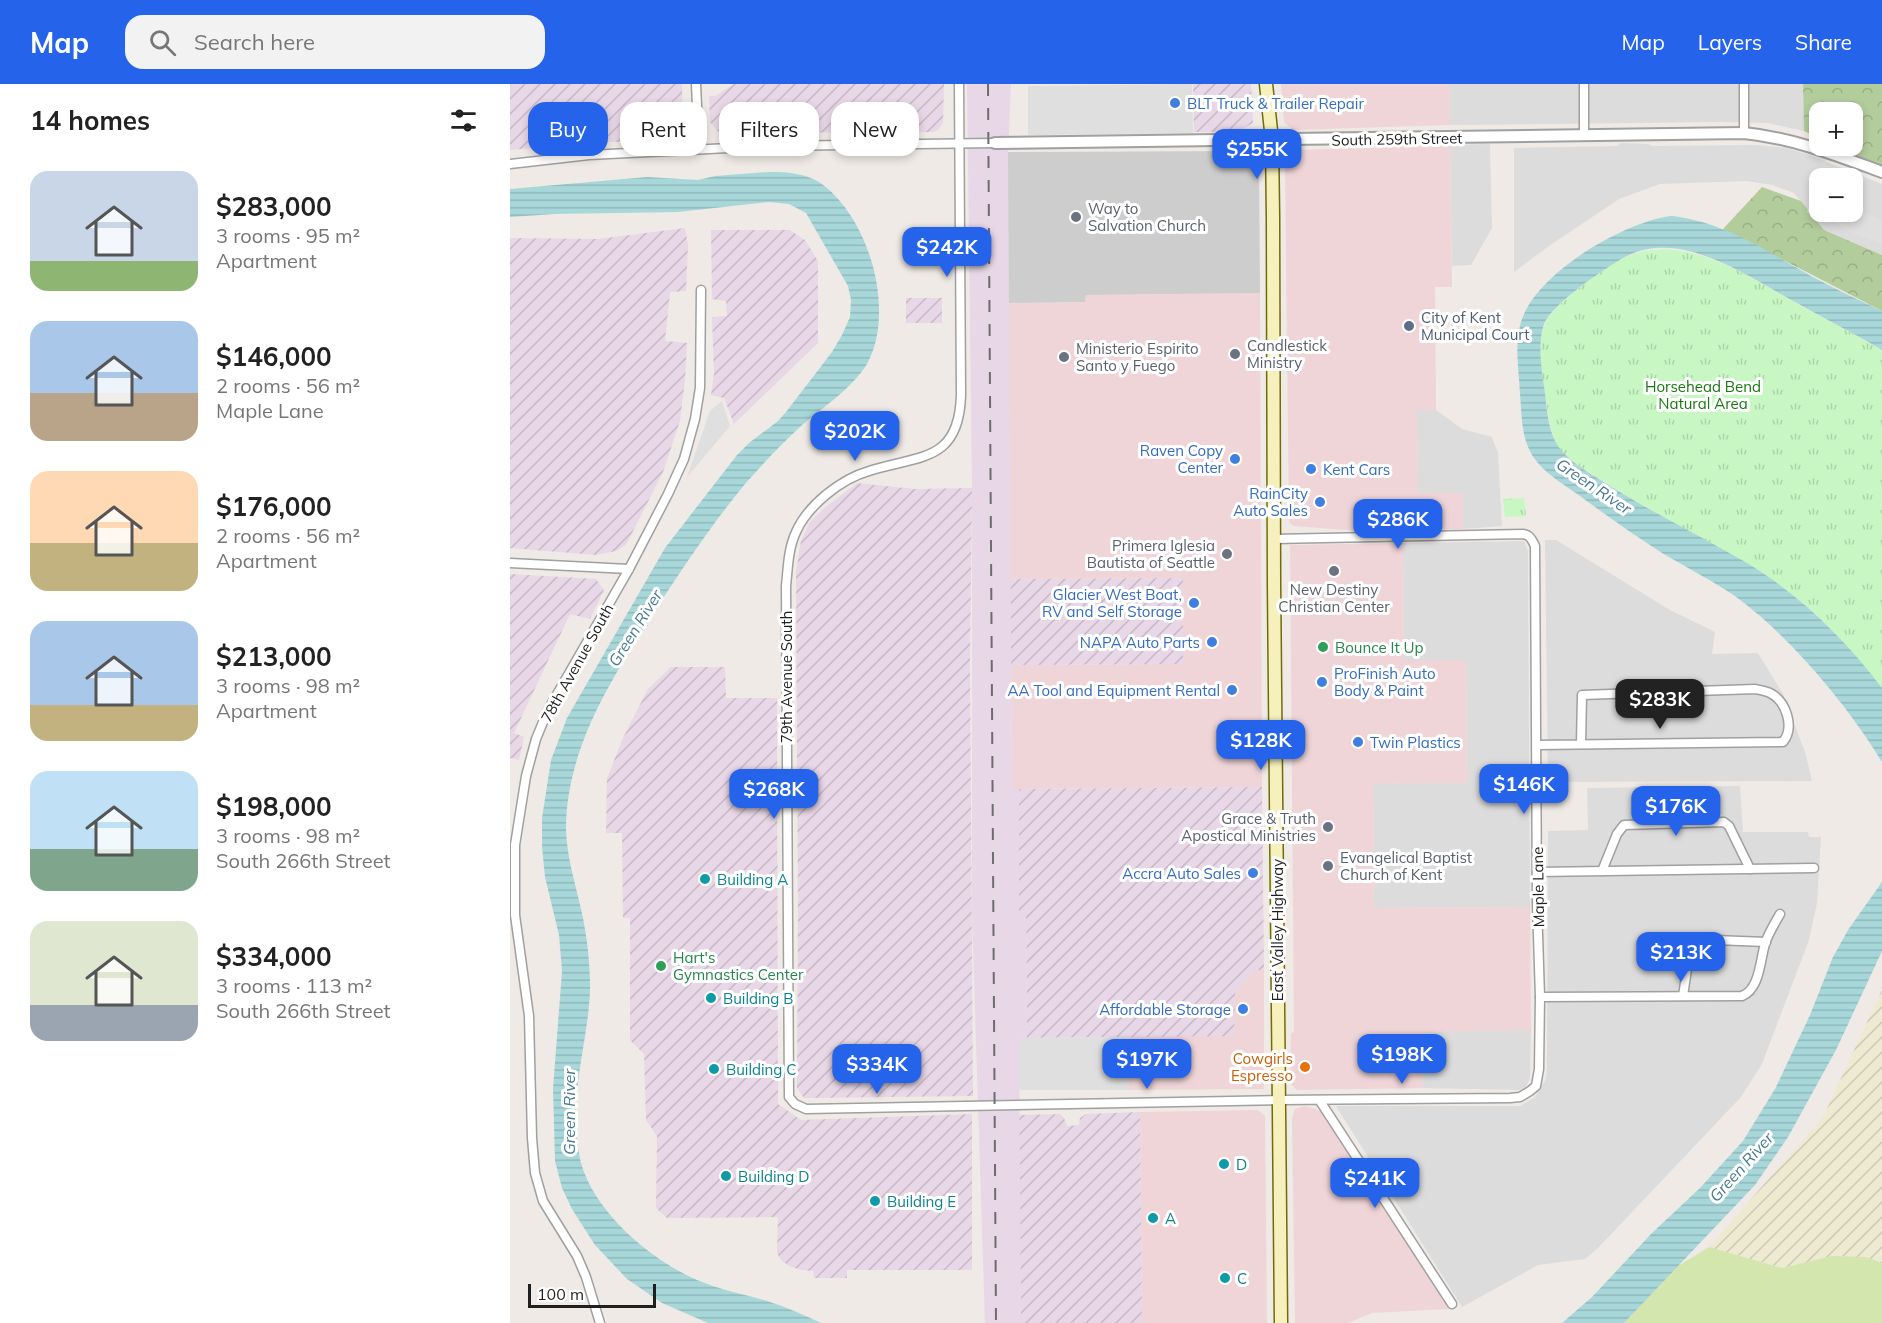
<!DOCTYPE html>
<html lang="en">
<head>
<meta charset="utf-8">
<style>
	:root { --surface:#fff; --page:#f2f2f2; --text:#222; --muted:#767676; --accent:#2563eb }
	body { margin:0; font-family:Mulish,sans-serif; background:var(--page); color:var(--text); height:100vh; display:flex; flex-direction:column; font-size:22px; white-space:nowrap }
	* { box-sizing:border-box; margin:0 }
	p { font-size:20px; color:var(--muted) }
	.icon { flex:none; width:33px; height:33px; fill:none; stroke:currentColor; stroke-width:2; stroke-linecap:round; stroke-linejoin:round }
	.map { position:relative; flex:1; overflow:hidden }
	.sheet { display:flex; flex-direction:column; background:var(--surface); width:510px }
	.sheet>* { flex:none }
	.guide { position:absolute; left:18px; top:18px; width:570px; height:54px; display:flex; gap:12px }
	.fabs { position:absolute; left:1299px; top:18px; display:grid; gap:12px }
	.fabs a { display:grid; place-items:center; width:54px; height:54px; border-radius:12px; background:var(--surface); box-shadow:0 3px 9px #0003; font-size:30px }
	.scale { position:absolute; left:18px; bottom:15px; width:128px; box-sizing:border-box; padding-left:6px; border:3px solid #1f1f1f; border-top:0; font-size:16px; line-height:21px; white-space:nowrap; color:#1f1f1f; -webkit-text-stroke:4px #fff; paint-order:stroke }
	.price { position:absolute; translate:-50% -51px; padding:0 14px; border-radius:12px; background:var(--accent); color:#fff; font-size:20px; line-height:39px; filter:drop-shadow(0 2px 3px #0008) }
	.price::after { content:''; position:absolute; left:50%; top:36px; width:18px; height:14px; margin-left:-9px; background:inherit; clip-path:polygon(0 0,100% 0,50% 100%) }
	.price.selected { background:#222; color:#fff }
	ul { padding:0; list-style:none }
	li { display:flex; align-items:center; gap:18px; height:150px; padding:0 30px }
	li span { display:grid; place-items:center; flex:none; width:168px; height:120px; border-radius:18px; color:#555 }
	li>.icon { margin-inline-start:auto }
	span .icon { width:72px; height:72px; fill:#fffc; stroke-width:1 }
	li b { font-size:26px }
	h2 { display:flex; justify-content:space-between; align-items:center; height:72px; padding:0 30px; font-size:26px }
	.tag { padding:0 21px; border-radius:18px; background:var(--surface); box-shadow:0 3px 9px #0003; font-size:21px; line-height:54px }
	.tag.selected { background:var(--accent); color:#fff }
	header { display:flex; align-items:center; gap:36px; box-sizing:border-box; height:84px; padding:0 30px; background:var(--accent); color:#fff }
	header strong { font-size:28px }
	nav { display:flex; gap:33px; margin-inline-start:auto; font-size:21px }
	.search { width:420px; height:54px; background:var(--page); display:flex; align-items:center; gap:15px; box-sizing:border-box; padding:0 21px; border-radius:18px; color:var(--muted); font-size:22px }
	main { display:flex; flex:1; min-height:0 }
	.map>svg:first-child { display:block }
</style>
</head>
<body>
<header>
<strong>Map</strong>
<div class="search"><svg class="icon" aria-label="search" viewBox="0 0 24 24"><circle cx="10" cy="10" r="6"/><path d="M15 15l6 6"/></svg>Search here</div>
<nav><a>Map</a><a>Layers</a><a>Share</a></nav>
</header>
<main>
<section class="sheet">
<h2>14 homes<svg class="icon" aria-label="filters" viewBox="0 0 24 24"><path d="M4 7h16M4 17h16"/><circle cx="9" cy="7" r="2"/><circle cx="15" cy="17" r="2"/></svg></h2>
<ul>
<li><span style="background:linear-gradient(#c9d6e8 75%,#8fb573 0)"><svg class="icon" aria-label="home" viewBox="0 0 24 24"><path d="M3 11l9-7 9 7M6 9v11h12V9"/></svg></span><div><b>$283,000</b><p>3 rooms · 95 m²</p><p>Apartment</p></div></li>
<li><span style="background:linear-gradient(#a9c7e8 60%,#b9a48a 0)"><svg class="icon" aria-label="home" viewBox="0 0 24 24"><path d="M3 11l9-7 9 7M6 9v11h12V9"/></svg></span><div><b>$146,000</b><p>2 rooms · 56 m²</p><p>Maple Lane</p></div></li>
<li><span style="background:linear-gradient(#ffd9b3 60%,#c2b280 0)"><svg class="icon" aria-label="home" viewBox="0 0 24 24"><path d="M3 11l9-7 9 7M6 9v11h12V9"/></svg></span><div><b>$176,000</b><p>2 rooms · 56 m²</p><p>Apartment</p></div></li>
<li><span style="background:linear-gradient(#a9c7e8 70%,#c2b280 0)"><svg class="icon" aria-label="home" viewBox="0 0 24 24"><path d="M3 11l9-7 9 7M6 9v11h12V9"/></svg></span><div><b>$213,000</b><p>3 rooms · 98 m²</p><p>Apartment</p></div></li>
<li><span style="background:linear-gradient(#bfe0f5 65%,#7fa58c 0)"><svg class="icon" aria-label="home" viewBox="0 0 24 24"><path d="M3 11l9-7 9 7M6 9v11h12V9"/></svg></span><div><b>$198,000</b><p>3 rooms · 98 m²</p><p>South 266th Street</p></div></li>
<li><span style="background:linear-gradient(#dfe7d0 70%,#9aa5b1 0)"><svg class="icon" aria-label="home" viewBox="0 0 24 24"><path d="M3 11l9-7 9 7M6 9v11h12V9"/></svg></span><div><b>$334,000</b><p>3 rooms · 113 m²</p><p>South 266th Street</p></div></li>
</ul>
</section>
<div class="map">
<svg width="1372" height="1239" viewBox="0 0 1372 1239">
	<defs>
		<pattern id="industrial-furrows" width="10" height="10" patternUnits="userSpaceOnUse" patternTransform="scale(1.5)"><rect width="10" height="10" fill="#e8d7e7"/><path d="M-1 1l2-2M0 10L10 0M9 11l2-2" fill="none" stroke="#c7b8c6"/></pattern>
		<pattern id="farmland-furrows" width="10" height="10" patternUnits="userSpaceOnUse" patternTransform="scale(1.5)"><rect width="10" height="10" fill="#edead1"/><path d="M-1 1l2-2M0 10L10 0M9 11l2-2" fill="none" stroke="#cbc8b3"/></pattern>
		<pattern id="forest-crowns" width="20" height="18" patternUnits="userSpaceOnUse" patternTransform="scale(1.5)"><rect width="20" height="18" fill="#b2cc9c"/><path d="M2 6a3 3 0 1 1 6 0M12 15a3 3 0 1 1 6 0" fill="none" stroke="#99af86"/></pattern>
		<pattern id="park-tufts" width="24" height="20" patternUnits="userSpaceOnUse" patternTransform="scale(1.5)"><rect width="24" height="20" fill="#c8f7c4"/><path d="M3 7l-1-3M5 7V3M7 7l1-3M15 17l-1-3M17 17v-4M19 17l1-3" fill="none" stroke="#abd3a8"/></pattern>
		<pattern id="water-rules" width="6" height="5" patternUnits="userSpaceOnUse" patternTransform="scale(1.5)"><rect width="6" height="5" fill="#a8d7da"/><path d="M0 2.5h6" fill="none" stroke="#90b8bb"/></pattern>
	</defs>
	<rect width="100%" height="100%" fill="#efeae5"/>
	<!-- residential -->
	<g fill="#dddcdc" fill-rule="evenodd">
		<polygon points="940,0 1293,0 1294,47 1258,39 1212,38 940,41"/>
		<path d="M1111,59L1138,60L1142,62L1246,61L1277,64L1302,72L1372,100V171L1314,146L1284,109L1262,101L1237,97L1150,100L1109,115L1039,162L1004,188V64L1107,62ZM1310,94H1342V128H1310Z"/>
		<polygon points="980,60 982,144 961,181 942,182 940,61"/>
		<polygon points="907,326 926,326 952,345 982,353 988,369 992,442 953,445 953,409 908,410"/>
		<polygon points="1035,456 1046,456 1160,526 1205,548 1202,570 1248,569 1273,610 1295,668 1302,697 1038,698"/>
		<polygon points="1014,457 1018,467 1020,823 864,824 863,700 957,698 956,576 894,576 893,459"/>
		<polygon points="1230,702 1233,748 1298,748 1299,753 1311,753 1307,819 1299,856 1252,980 1231,1013 1088,1164 1075,1175 1028,1181 952,1223 826,1022 1010,1022 1025,1013 1036,995 1037,983 1038,747 1078,746 1077,704"/>
		<polygon points="1021,946 1020,994 1016,1003 1009,1006 913,1004 913,947"/>
	</g>
	<!-- commercial -->
	<g fill="#efd5d8">
		<polygon points="771,0 940,0 940,41 783,46 774,38"/>
		<polygon points="940,61 942,203 925,203 926,326 907,326 908,409 953,409 953,445 850,447 783,442 779,438 775,76 782,68 787,66"/>
		<polygon points="750,209 752,703 502,705 501,581 673,580 673,494 500,495 498,219 575,218 576,211"/>
		<polygon points="893,459 894,576 956,576 957,699 863,700 864,824 1020,823 1021,946 913,948 913,1004 787,1006 780,999 781,949 784,948 780,461"/>
		<polygon points="744,886 754,886 754,1005 619,1006 619,953 725,909"/>
		<polygon points="794,1022 803,1024 811,1028 939,1225 862,1229 838,1239 785,1239 782,1034 785,1025"/>
		<polygon points="748,1026 755,1032 757,1239 632,1239 630,1028"/>
	</g>
	<!-- industrial -->
	<g fill="url(#industrial-furrows)">
		<polygon points="0,0 172,0 173,54 138,59 116,61 112,58 100,58 0,66"/>
		<polygon points="224,0 434,0 433,39 428,46 423,48 211,49 207,47 200,38 199,12 205,12"/>
		<polygon points="683,0 741,0 743,39 732,45 719,48 684,48"/>
		<polygon points="175,144 178,161 176,207 160,208 155,257 177,259 175,296 170,337 153,388 116,461 106,467 86,471 0,464 0,154 88,155"/>
		<polygon points="201,146 280,146 295,156 308,177 308,259 224,340 214,314 201,311 204,290 202,233 217,232 216,217 202,215"/>
		<rect x="396" y="214" width="36" height="25"/>
		<polygon points="347,399 405,405 462,404 460,581 463,1012 294,1014 287,1004 288,833 286,488 291,457 299,439 313,425"/>
		<polygon points="0,490 86,495 94,506 80,535 60,530 4,649 14,653 9,676 0,674"/>
		<polygon points="673,494 673,580 501,581 500,495"/>
		<polygon points="161,583 215,583 216,614 267,614 268,1020 291,1036 462,1030 462,1186 337,1186 337,1194 304,1194 303,1187 291,1186 279,1182 271,1176 267,1169 268,1133 157,1134 146,1124 147,1052 136,1036 134,970 120,956 120,834 113,834 112,749 96,749 97,695 112,656 138,605"/>
		<polygon points="752,703 754,886 744,886 725,909 724,952 517,954 516,830 509,830 509,705"/>
		<polygon points="630,1028 632,1239 511,1239 508,1031 550,1030 554,1034 557,1042 569,1041 570,1034 576,1030"/>
	</g>
	<!-- religious -->
	<polygon fill="#cdcdcd" points="743,67 749,76 750,209 576,211 575,218 498,219 498,68"/>
	<!-- railway -->
	<polygon fill="#e8d7e7" points="457,0 501,0 498,68 502,705 509,705 509,829 516,830 517,954 509,954 511,1239 475,1239 462,832 462,404"/>
	<!-- farmland -->
	<polygon fill="url(#farmland-furrows)" points="1372,906 1372,1179 1356,1173 1322,1172 1272,1184 1199,1163 1313,1033"/>
	<!-- grass -->
	<polygon fill="#d3e6ae" points="1199,1163 1272,1184 1322,1172 1356,1173 1372,1179 1372,1239 1114,1239 1165,1184"/>
	<!-- forest -->
	<g fill="url(#forest-crowns)">
		<polygon points="1293,0 1372,0 1372,85 1324,62 1342,62 1342,28 1310,28 1309,54 1294,47"/>
		<polygon points="1252,103 1291,117 1314,146 1372,171 1372,227 1213,145"/>
	</g>
	<!-- park -->
	<g fill="url(#park-tufts)">
		<path d="M1154,165C1206,168 1242,195 1286,219C1314,235 1344,249 1372,266V604C1334,555 1289,509 1235,479C1188,451 1139,427 1093,397C1079,388 1064,380 1052,368C1040,355 1039,333 1036,316C1032,293 1026,262 1035,240C1041,222 1100,179 1119,172C1130,167 1142,166 1154,165Z"/>
		<polygon points="1014,414 1016,432 995,433 993,415"/>
	</g>
	<!-- parking -->
	<g fill="#dfdfdf">
		<polygon points="682,0 683,49 518,51 518,2"/>
		<polygon points="1303,104 1309,106 1310,128 1342,128 1343,121 1372,137 1372,160 1342,149 1323,138 1297,128"/>
		<polygon points="212,317 220,342 177,393 200,327"/>
		<polygon points="619,953 619,1006 509,1006 509,954"/>
	</g>
	<!-- water -->
	<g fill="url(#water-rules)">
		<path d="M259,88C277,88 294,89 309,98C358,131 385,223 359,276C347,301 312,324 291,342C271,360 253,380 235,400C202,440 174,482 146,525C103,593 56,663 56,746C57,774 65,798 71,825C77,851 80,878 80,905C79,947 66,987 66,1029C66,1045 67,1063 71,1079C85,1129 141,1176 187,1196C210,1206 233,1210 257,1217C276,1223 294,1231 311,1239H198L152,1219L117,1195L85,1161L62,1125L52,1104L45,1077L43,1005L52,887L49,851L35,793L32,763V734L41,676L57,634L155,464L227,371L239,359L268,337L276,328L322,268L332,251L340,233L341,216L338,202L296,129L279,120L259,118L168,128L45,130L0,133V105L137,93L188,96L205,92Z"/>
		<path d="M1161,132C1212,137 1257,167 1301,192C1324,204 1348,216 1372,227V266C1344,249 1315,235 1287,219C1239,194 1172,143 1115,173C1095,184 1042,220 1034,240C1027,261 1032,288 1035,309C1037,328 1039,352 1051,366C1062,379 1078,388 1092,397C1139,427 1189,451 1237,479C1290,511 1335,555 1372,604V678C1338,621 1274,545 1219,508C1197,494 1174,482 1152,469C1124,451 1097,432 1070,412C1056,402 1039,392 1028,379C1011,360 1012,334 1010,310C1009,287 1004,261 1011,238C1025,190 1113,138 1161,132Z"/>
		<polygon points="1372,798 1372,867 1326,966 1278,1053 1245,1101 1114,1239 1052,1239 1082,1213 1142,1149 1190,1104 1233,1057 1265,1005 1300,931 1323,873 1338,846"/>
	</g>
	<g fill="none" stroke-linecap="round" stroke-linejoin="round">
		<!-- minor casing -->
		<g stroke="#a0a0a0" stroke-width="11">
			<g id="minor">
				<polyline points="186,0 189,65"/>
				<path d="M449,0L451,311C449,379 409,371 359,387C331,395 298,421 286,448C278,465 278,484 276,502L279,1013L285,1020L296,1025L769,1016L1000,1014L1010,1013L1020,1007L1026,1002L1029,985L1030,913L1027,819L1025,462C1022,456 1020,451 1013,450L764,455"/>
				<polyline points="1074,0 1074,52"/>
				<polyline points="1234,49 1234,0"/>
				<polyline points="0,80 79,71 259,62 485,59"/>
				<polyline points="0,479 119,485"/>
				<path d="M1027,661L1273,658C1285,643 1276,617 1260,609C1256,607 1250,606 1245,605L1072,611L1071,660"/>
				<polyline points="1092,787 1107,750 1114,741 1214,738 1219,742 1240,785"/>
				<polyline points="1027,788 1304,784"/>
				<polyline points="1173,912 1179,872 1187,860 1205,856 1256,858"/>
				<path d="M1030,913L1232,912C1250,905 1250,876 1255,860C1258,850 1265,839 1270,830"/>
				<polyline points="810,1017 942,1220"/>
				<polyline points="90,1239 76,1193 67,1172 33,1117 25,1089 22,1054 19,932 5,831 5,761 16,692 26,655 38,626 119,485 158,410 174,375 185,335 190,304 191,206"/>
			</g>
		</g>
		<!-- tertiary casing -->
		<g stroke="#a0a0a0" stroke-width="14">
			<path id="tertiary" d="M485,59L1234,49C1283,54 1326,71 1372,88"/>
		</g>
		<!-- secondary casing -->
		<g stroke="#716b0a" stroke-width="15">
			<polyline id="secondary" points="756,0 762,56 763,134 764,499 771,1239"/>
		</g>
		<!-- minor -->
		<use href="#minor" stroke="#fff" stroke-width="8"/>
		<!-- tertiary -->
		<use href="#tertiary" stroke="#fff" stroke-width="10"/>
		<!-- secondary -->
		<use href="#secondary" stroke="#f6f0bc" stroke-width="12"/>
		<!-- rail -->
		<polyline stroke="#6d6d6d" stroke-width="2" stroke-dasharray="12 12" stroke-linecap="butt" points="478,0 486,1239"/>
	</g>
	<!-- markers -->
	<g fill="#3f7fe0" stroke="#fff" stroke-width="2">
		<circle cx="665" cy="19" r="6"/>
		<circle cx="725" cy="375" r="6"/>
		<circle cx="801" cy="385" r="6"/>
		<circle cx="810" cy="418" r="6"/>
		<circle cx="684" cy="519" r="6"/>
		<circle cx="702" cy="558" r="6"/>
		<circle cx="812" cy="598" r="6"/>
		<circle cx="722" cy="606" r="6"/>
		<circle cx="848" cy="658" r="6"/>
		<circle cx="743" cy="789" r="6"/>
		<circle cx="733" cy="925" r="6"/>
	</g>
	<g fill="#6b7280" stroke="#fff" stroke-width="2">
		<circle cx="566" cy="133" r="6"/>
		<circle cx="725" cy="270" r="6"/>
		<circle cx="554" cy="273" r="6"/>
		<circle cx="717" cy="470" r="6"/>
		<circle cx="824" cy="487" r="6"/>
		<circle cx="818" cy="743" r="6"/>
		<circle cx="818" cy="782" r="6"/>
	</g>
	<circle fill="#5c6f8a" stroke="#fff" stroke-width="2" cx="899" cy="242" r="6"/>
	<g fill="#2e9e5b" stroke="#fff" stroke-width="2">
		<circle cx="813" cy="563" r="6"/>
		<circle cx="151" cy="882" r="6"/>
	</g>
	<g fill="#0f9aa8" stroke="#fff" stroke-width="2">
		<circle cx="195" cy="795" r="6"/>
		<circle cx="201" cy="914" r="6"/>
		<circle cx="204" cy="985" r="6"/>
		<circle cx="714" cy="1080" r="6"/>
		<circle cx="216" cy="1092" r="6"/>
		<circle cx="365" cy="1117" r="6"/>
		<circle cx="643" cy="1134" r="6"/>
		<circle cx="715" cy="1194" r="6"/>
	</g>
	<circle fill="#e8710a" stroke="#fff" stroke-width="2" cx="795" cy="983" r="6"/>
	<g text-anchor="middle" dominant-baseline="central" stroke-width="6" stroke-linejoin="round" paint-order="stroke">
		<!-- shop labels -->
		<g font-size="15" fill="#366cbe" stroke="#fff" text-anchor="end">
			<text x="677" y="19" text-anchor="start">BLT Truck &amp; Trailer Repair</text>
			<text x="713" y="366">Raven Copy<tspan x="713" dy="17">Center</tspan></text>
			<text x="813" y="385" text-anchor="start">Kent Cars</text>
			<text x="798" y="409">RainCity<tspan x="798" dy="17">Auto Sales</tspan></text>
			<text x="672" y="510">Glacier West Boat,<tspan x="672" dy="17">RV and Self Storage</tspan></text>
			<text x="690" y="558">NAPA Auto Parts</text>
			<text x="824" y="589" text-anchor="start">ProFinish Auto<tspan x="824" dy="17">Body &amp; Paint</tspan></text>
			<text x="710" y="606">AA Tool and Equipment Rental</text>
			<text x="860" y="658" text-anchor="start">Twin Plastics</text>
			<text x="731" y="789">Accra Auto Sales</text>
			<text x="721" y="925">Affordable Storage</text>
		</g>
		<!-- street labels -->
		<g font-size="15" fill="#1f1f1f" stroke="#fff">
			<text transform="translate(887 55) rotate(-1)">South 259th Street</text>
			<text transform="translate(67 579) rotate(-61)">78th Avenue South</text>
			<text transform="translate(276 593) rotate(-90)">79th Avenue South</text>
			<text transform="translate(1028 803) rotate(-91)">Maple Lane</text>
			<text transform="translate(767 846) rotate(-90)">East Valley Highway</text>
		</g>
		<!-- worship labels -->
		<g font-size="15" fill="#5b616d" stroke="#fff" text-anchor="start">
			<text x="578" y="124">Way to<tspan x="578" dy="17">Salvation Church</tspan></text>
			<text x="737" y="261">Candlestick<tspan x="737" dy="17">Ministry</tspan></text>
			<text x="566" y="264">Ministerio Espirito<tspan x="566" dy="17">Santo y Fuego</tspan></text>
			<text x="705" y="461" text-anchor="end">Primera Iglesia<tspan x="705" dy="17">Bautista of Seattle</tspan></text>
			<text x="824" y="505" text-anchor="middle">New Destiny<tspan x="824" dy="17">Christian Center</tspan></text>
			<text x="806" y="734" text-anchor="end">Grace &amp; Truth<tspan x="806" dy="17">Apostical Ministries</tspan></text>
			<text x="830" y="773">Evangelical Baptist<tspan x="830" dy="17">Church of Kent</tspan></text>
		</g>
		<!-- service labels -->
		<g font-size="15" fill="#4e5e75" stroke="#fff" text-anchor="start">
			<text x="911" y="233">City of Kent<tspan x="911" dy="17">Municipal Court</tspan></text>
		</g>
		<!-- park labels -->
		<g font-size="15" fill="#197811" stroke="#fff">
			<text x="1193" y="302">Horsehead Bend<tspan x="1193" dy="17">Natural Area</tspan></text>
		</g>
		<!-- leisure labels -->
		<g font-size="15" fill="#27864d" stroke="#fff" text-anchor="start">
			<text x="825" y="563">Bounce It Up</text>
			<text x="163" y="873">Hart's<tspan x="163" dy="17">Gymnastics Center</tspan></text>
		</g>
		<!-- culture labels -->
		<g font-size="15" fill="#0d838f" stroke="#fff" text-anchor="start">
			<text x="207" y="795">Building A</text>
			<text x="213" y="914">Building B</text>
			<text x="216" y="985">Building C</text>
			<text x="726" y="1080">D</text>
			<text x="228" y="1092">Building D</text>
			<text x="377" y="1117">Building E</text>
			<text x="655" y="1134">A</text>
			<text x="727" y="1194">C</text>
		</g>
		<!-- food labels -->
		<g font-size="15" fill="#c56008" stroke="#fff" text-anchor="end">
			<text x="783" y="974">Cowgirls<tspan x="783" dy="17">Espresso</tspan></text>
		</g>
		<!-- water labels -->
		<g font-size="16" font-style="italic" fill="#477992" stroke="#fff">
			<text transform="translate(1084 402) rotate(34)">Green River</text>
			<text transform="translate(125 544) rotate(-58)">Green River</text>
			<text transform="translate(59 1028) rotate(-90)">Green River</text>
			<text transform="translate(1231 1083) rotate(-48)">Green River</text>
		</g>
	</g>
</svg>
<div class="fabs">
<a>+</a>
<a>−</a>
</div>
<div class="scale">100 m</div>
<b class="price" style="left:747px;top:96px">$255K</b>
<b class="price" style="left:437px;top:194px">$242K</b>
<b class="price" style="left:345px;top:378px">$202K</b>
<b class="price" style="left:888px;top:466px">$286K</b>
<b class="price selected" style="left:1150px;top:646px">$283K</b>
<b class="price" style="left:751px;top:687px">$128K</b>
<b class="price" style="left:1014px;top:731px">$146K</b>
<b class="price" style="left:264px;top:736px">$268K</b>
<b class="price" style="left:1166px;top:753px">$176K</b>
<b class="price" style="left:1171px;top:899px">$213K</b>
<b class="price" style="left:892px;top:1001px">$198K</b>
<b class="price" style="left:637px;top:1006px">$197K</b>
<b class="price" style="left:367px;top:1011px">$334K</b>
<b class="price" style="left:865px;top:1125px">$241K</b>
<div class="guide">
<a class="tag selected">Buy</a>
<a class="tag">Rent</a>
<a class="tag">Filters</a>
<a class="tag">New</a>
</div>
</div>
</main>
</body>
</html>
